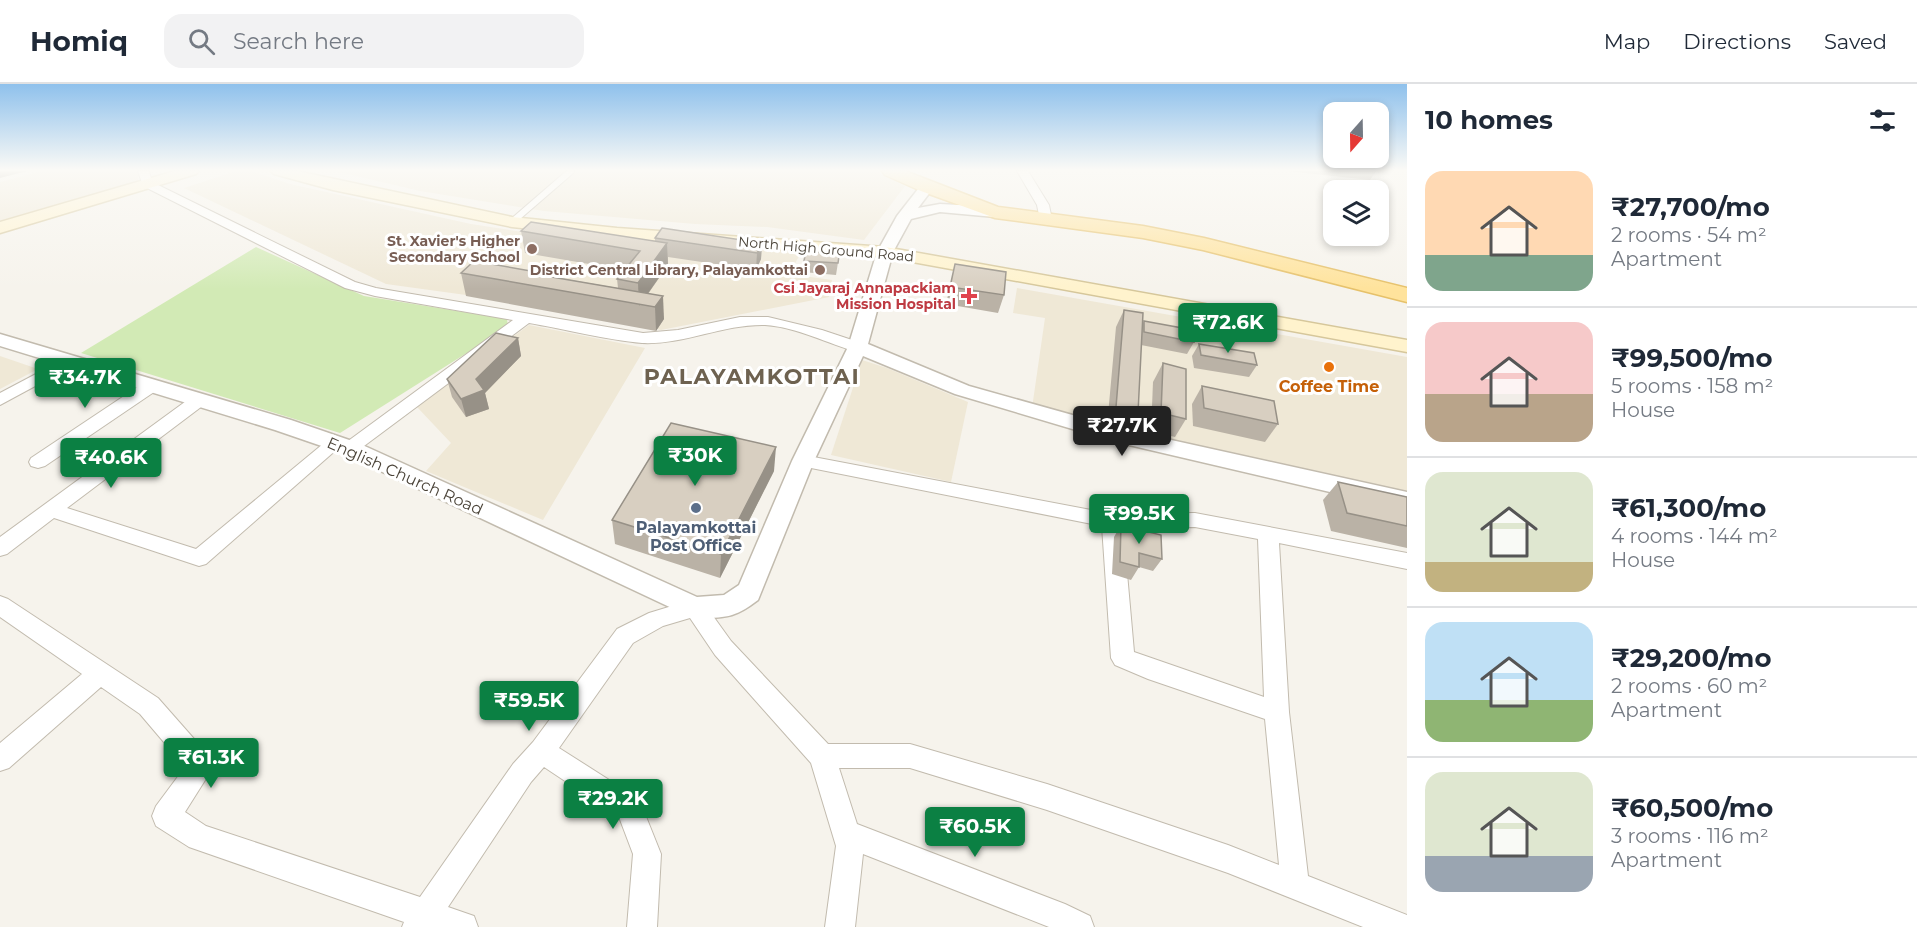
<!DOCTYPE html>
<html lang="en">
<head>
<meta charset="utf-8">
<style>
	:root { --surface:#fff; --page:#f2f2f3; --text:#1f2937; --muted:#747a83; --line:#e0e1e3; --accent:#0b8043 }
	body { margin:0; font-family:Montserrat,sans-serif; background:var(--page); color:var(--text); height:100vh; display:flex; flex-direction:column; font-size:22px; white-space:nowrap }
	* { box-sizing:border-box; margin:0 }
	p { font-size:20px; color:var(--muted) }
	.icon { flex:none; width:33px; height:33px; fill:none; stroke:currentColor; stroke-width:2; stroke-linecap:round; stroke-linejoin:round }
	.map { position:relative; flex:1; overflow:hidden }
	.details { display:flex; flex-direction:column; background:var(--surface); width:510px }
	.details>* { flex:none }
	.needle { width:39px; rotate:200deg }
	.tools { position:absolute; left:1323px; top:18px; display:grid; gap:12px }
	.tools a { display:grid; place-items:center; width:66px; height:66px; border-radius:12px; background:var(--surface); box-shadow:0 3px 9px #0003; font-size:30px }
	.price { position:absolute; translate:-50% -51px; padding:0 14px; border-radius:6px; background:var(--accent); color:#fff; font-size:20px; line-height:39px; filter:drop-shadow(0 2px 3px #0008) }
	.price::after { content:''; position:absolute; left:50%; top:36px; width:18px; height:14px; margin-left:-9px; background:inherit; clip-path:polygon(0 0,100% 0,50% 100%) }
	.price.on { background:#222; color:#fff }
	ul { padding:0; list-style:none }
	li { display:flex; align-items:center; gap:18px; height:150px; padding:0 18px }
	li+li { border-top:2px solid var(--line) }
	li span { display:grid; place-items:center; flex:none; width:168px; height:120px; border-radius:18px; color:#555 }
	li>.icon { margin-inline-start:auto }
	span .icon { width:72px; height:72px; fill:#fffc; stroke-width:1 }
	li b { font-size:26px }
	h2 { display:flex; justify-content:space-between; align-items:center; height:72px; padding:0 18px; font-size:26px }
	header { display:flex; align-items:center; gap:36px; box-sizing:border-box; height:84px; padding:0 30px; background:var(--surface); border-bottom:2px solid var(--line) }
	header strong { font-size:28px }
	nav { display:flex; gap:33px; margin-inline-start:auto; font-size:21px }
	.search { width:420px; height:54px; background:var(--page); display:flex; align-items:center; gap:15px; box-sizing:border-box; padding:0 21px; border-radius:18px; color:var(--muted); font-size:22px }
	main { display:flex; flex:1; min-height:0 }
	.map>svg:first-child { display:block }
</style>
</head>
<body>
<header>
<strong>Homiq</strong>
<div class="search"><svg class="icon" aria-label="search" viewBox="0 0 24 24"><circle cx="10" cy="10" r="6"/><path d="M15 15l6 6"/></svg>Search here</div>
<nav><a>Map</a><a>Directions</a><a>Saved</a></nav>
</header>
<main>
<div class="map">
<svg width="1407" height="843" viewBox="0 0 1407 843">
	<rect width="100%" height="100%" fill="#f6f3ec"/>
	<!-- education -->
	<g fill="#efe8d6">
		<polygon points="42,87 138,87 138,97 0,137 0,98"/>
		<polygon points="236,87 251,87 290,100 471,140 549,152 802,167 789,190 832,196 829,213 661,246 466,211 386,200 184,104"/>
		<polygon points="335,87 874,87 905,102 864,156 767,143 695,140 544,127 420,107"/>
		<polygon points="1017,204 1407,273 1407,411 1136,353 1032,324 1045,234 1013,229"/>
		<polygon points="529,241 645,264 543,436 426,387 451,359 417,323"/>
		<polygon points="0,272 38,285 0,305"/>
		<polygon points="862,276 887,284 968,318 951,398 831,371"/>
	</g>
	<!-- green -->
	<polygon fill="#d2eab5" points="256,163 364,212 507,235 508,243 340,349 81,269"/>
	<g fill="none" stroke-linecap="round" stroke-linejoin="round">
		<!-- service casing -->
		<g stroke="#c2bbae" stroke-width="8">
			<polyline id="service" points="512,138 571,87"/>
		</g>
		<!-- minor casing -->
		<g stroke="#c2bbae" stroke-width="2">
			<g id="minor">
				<path d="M138,87H149L152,98L355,198L376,204L643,249L678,246L740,233H768L822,246L864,260L866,263L858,268C828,260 797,243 765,241C723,240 684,261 642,259C607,256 565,245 529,239L356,368H344L341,364L344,360L513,236L375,212L345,204L143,102Z"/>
				<polygon points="1017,87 1028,87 1049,121 1052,136 1050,139 1046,140 1040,136 1037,121"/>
				<polygon points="70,272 78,277 76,280 0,321 0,309"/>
				<polygon points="151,297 157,298 159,302 157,306 45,382 38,384 31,382 29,378 31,374 145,298"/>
				<polygon points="199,311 205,312 207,316 205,320 67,424 196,465 329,355 341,355 344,359 206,480 199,482 54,434 7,470 0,472 0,453 193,312"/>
				<path d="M803,371L1112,430L1195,429L1407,469V485L1279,459L1289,628L1308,792L1407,831V843H1363L1228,789L1047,726L910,684H839L857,740L1065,820L1090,832L1094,843H1049L863,770L855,843H825L836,762L811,679L715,571L690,534L663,542L633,559L559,664L639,715L661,770L657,843H627L633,770L619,733L544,683L531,698L448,823L474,832L478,843H402L404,838L189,763L156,742L152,732L156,722L185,683L140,630L101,603L9,684L0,687V659L82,590L0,533V512L8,515L158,614L210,673L214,682L185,728L206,742L420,813L513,680L533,658L617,545L649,529L695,515L703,518L731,557L828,660H910L1047,700L1228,761L1279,781L1265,635L1148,595L1115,581L1111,574L1102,442L796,381L794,377L796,373ZM1195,443L1258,455L1264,613L1134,568L1123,444Z"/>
			</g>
		</g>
		<!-- tertiary casing -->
		<g stroke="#c2bbae" stroke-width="3">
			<path id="tertiary" d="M927,99L934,103L918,124L940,120L995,123L1003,128L995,133L940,128L911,135L893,168L868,260L969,302L1126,346L1407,408V426L1116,358L955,310L863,272L814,377L758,516C733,535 726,533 695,535L342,369L275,346L0,262V250L291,336L358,359L697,513L724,511L739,501L792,377L848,263L877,168L897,132L922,100Z"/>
		</g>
		<!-- secondary casing -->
		<g stroke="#d6c79b" stroke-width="3">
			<g id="secondary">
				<polygon points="175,87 199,87 196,90 0,149 0,138"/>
				<polygon points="271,87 297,87 512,133 617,144 885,163 1407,256 1407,268 885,173 617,154 512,143 333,106 274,90"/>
			</g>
		</g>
		<!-- primary casing -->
		<g stroke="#e6c16a" stroke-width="3">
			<polygon id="primary" points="882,87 905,87 998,123 1143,142 1204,154 1407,204 1407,218 1203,166 1143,154 995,134 921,107 885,91"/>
		</g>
		<!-- service -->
		<use href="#service" stroke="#fff" stroke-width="6"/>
		<!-- minor -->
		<use href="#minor" fill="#fff" fill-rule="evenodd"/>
		<!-- tertiary -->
		<use href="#tertiary" fill="#fff" fill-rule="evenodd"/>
		<!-- secondary -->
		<use href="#secondary" fill="#fff3cd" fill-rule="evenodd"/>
		<!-- primary -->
		<use href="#primary" fill="#ffe39c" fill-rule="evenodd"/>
	</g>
	<!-- wall -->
	<g fill="#bab2a6">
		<polygon points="1287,87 1376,87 1370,96"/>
		<polygon points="521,147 655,157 655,154 762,159 761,175 756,186 668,173 668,181 648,210 664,235 656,247 466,212 461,189 542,191 618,204 617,195 624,186 525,169"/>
		<polygon points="839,172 836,191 803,188 804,177"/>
		<polygon points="955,180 1004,211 998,229 946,220"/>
		<polygon points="1124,226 1142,241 1144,237 1194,258 1187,270 1141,261 1138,329 1128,347 1107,342 1116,243"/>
		<polygon points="518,254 521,272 485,309 489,325 466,333 452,313 447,295"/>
		<polygon points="1199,260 1257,281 1249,293 1194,284 1192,272"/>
		<polygon points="1163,279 1186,335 1175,353 1151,347 1153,298"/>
		<polygon points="1202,302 1278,340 1265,358 1193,342 1192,320"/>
		<polygon points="774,387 720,494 615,460 612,436"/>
		<polygon points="1338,398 1407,413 1407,464 1331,447 1323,416"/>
		<polygon points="1121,441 1162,475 1153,487 1139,483 1131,496 1112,490 1114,453"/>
	</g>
	<!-- shaded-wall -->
	<g fill="#979187">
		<polygon points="0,87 27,87 0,94"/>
		<polygon points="667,159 668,181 639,222 638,199"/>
		<polygon points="762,159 761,175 756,186 757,169"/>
		<polygon points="663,212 664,235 656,247 655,223"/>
		<polygon points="518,254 521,272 485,309 489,325 466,333 461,315 476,295"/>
		<polygon points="776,363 774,387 720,494 721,470"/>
	</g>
	<!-- building -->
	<g fill="#d8cfc1" stroke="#979187" stroke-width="1.5">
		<polygon points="531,138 667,159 638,199 617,195 640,167 521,147"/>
		<polygon points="662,144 762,159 757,169 655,154"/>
		<polygon points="806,166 839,172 838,179 804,177"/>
		<polygon points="474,177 542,189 540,191 663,212 655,223 461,189"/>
		<polygon points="955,180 1006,188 1004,211 950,203"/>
		<polygon points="1124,226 1143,229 1138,329 1116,323"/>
		<polygon points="1144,237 1193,246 1194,258 1144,248"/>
		<polygon points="496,249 518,254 476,295 484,306 461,315 447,295"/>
		<polygon points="1199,260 1254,269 1257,281 1201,271"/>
		<polygon points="1163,279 1186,285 1186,335 1161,329"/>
		<polygon points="1202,302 1274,317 1278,340 1204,324"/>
		<polygon points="671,339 776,363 721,470 612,436"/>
		<polygon points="1338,398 1407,413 1407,442 1347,429"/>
		<polygon points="1121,441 1161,451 1162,475 1139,469 1139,483 1120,478"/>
	</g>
	<!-- sky -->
	<linearGradient id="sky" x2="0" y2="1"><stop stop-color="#8fc1ec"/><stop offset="0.42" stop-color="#fbfaf6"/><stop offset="1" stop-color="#fbfaf6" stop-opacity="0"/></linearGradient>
	<rect width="1407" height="205" fill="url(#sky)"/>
	<!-- markers -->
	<g fill="#8d6e63" stroke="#fff" stroke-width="2">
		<circle cx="532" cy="165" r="6"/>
		<circle cx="820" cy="186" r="6"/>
	</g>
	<path fill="#e0444e" stroke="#fff" stroke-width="2" d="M966 203h6v6h6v6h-6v6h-6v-6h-6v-6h6z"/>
	<circle fill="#e8710a" stroke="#fff" stroke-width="2" cx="1329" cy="283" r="6"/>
	<circle fill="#5c6f8a" stroke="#fff" stroke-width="2" cx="696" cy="424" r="6"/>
	<g text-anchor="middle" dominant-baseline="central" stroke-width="6" stroke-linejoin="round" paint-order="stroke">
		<!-- far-education labels -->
		<g font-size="14" font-weight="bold" fill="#785e54" stroke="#fff" text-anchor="end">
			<text x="520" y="157">St. Xavier's Higher<tspan x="520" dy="16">Secondary School</tspan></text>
			<text x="808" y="186">District Central Library, Palayamkottai</text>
		</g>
		<!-- far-street labels -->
		<g font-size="14" fill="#4b4439" stroke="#fff">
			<text transform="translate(826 165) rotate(5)">North High Ground Road</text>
		</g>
		<!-- far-health labels -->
		<g font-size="14" font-weight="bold" fill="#be3a42" stroke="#fff" text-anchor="end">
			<text x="956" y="204">Csi Jayaraj Annapackiam<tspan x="956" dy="16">Mission Hospital</tspan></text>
		</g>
		<!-- food labels -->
		<g font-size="16" font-weight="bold" fill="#c56008" stroke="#fff">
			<text x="1329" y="302">Coffee Time</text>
		</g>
		<!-- street labels -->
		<g font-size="16" fill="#4b4439" stroke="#fff">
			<text transform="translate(405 392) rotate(24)">English Church Road</text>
		</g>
		<!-- service labels -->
		<g font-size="16" font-weight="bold" fill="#4e5e75" stroke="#fff">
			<text x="696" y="443">Palayamkottai<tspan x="696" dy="18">Post Office</tspan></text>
		</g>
		<!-- district labels -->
		<g font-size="22" font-weight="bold" letter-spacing="1.5" fill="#6e6250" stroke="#fff">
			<text x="752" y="292">PALAYAMKOTTAI</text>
		</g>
	</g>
</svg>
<div class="tools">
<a><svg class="needle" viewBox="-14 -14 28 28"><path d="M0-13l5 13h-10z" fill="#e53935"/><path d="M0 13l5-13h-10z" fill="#747a83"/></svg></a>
<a><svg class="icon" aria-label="layers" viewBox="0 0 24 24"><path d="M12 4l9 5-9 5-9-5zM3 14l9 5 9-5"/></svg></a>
</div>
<b class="price" style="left:1228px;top:270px">₹72.6K</b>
<b class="price" style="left:85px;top:325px">₹34.7K</b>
<b class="price on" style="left:1122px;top:373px">₹27.7K</b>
<b class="price" style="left:695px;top:403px">₹30K</b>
<b class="price" style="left:111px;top:405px">₹40.6K</b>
<b class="price" style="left:1139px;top:461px">₹99.5K</b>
<b class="price" style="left:529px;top:648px">₹59.5K</b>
<b class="price" style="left:211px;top:705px">₹61.3K</b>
<b class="price" style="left:613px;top:746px">₹29.2K</b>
<b class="price" style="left:975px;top:774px">₹60.5K</b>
</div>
<section class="details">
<h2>10 homes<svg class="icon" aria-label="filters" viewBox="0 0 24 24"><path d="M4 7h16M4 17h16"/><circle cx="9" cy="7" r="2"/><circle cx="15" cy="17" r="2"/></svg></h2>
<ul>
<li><span style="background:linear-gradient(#ffd9b3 70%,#7fa58c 0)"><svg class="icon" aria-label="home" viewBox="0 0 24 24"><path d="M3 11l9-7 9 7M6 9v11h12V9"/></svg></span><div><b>₹27,700/mo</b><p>2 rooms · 54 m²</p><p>Apartment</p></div></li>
<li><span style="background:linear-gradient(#f6c9c9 60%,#b9a48a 0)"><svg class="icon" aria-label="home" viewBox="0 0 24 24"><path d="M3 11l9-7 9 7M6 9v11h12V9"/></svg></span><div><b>₹99,500/mo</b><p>5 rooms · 158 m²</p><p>House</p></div></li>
<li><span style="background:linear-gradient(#dfe7d0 75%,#c2b280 0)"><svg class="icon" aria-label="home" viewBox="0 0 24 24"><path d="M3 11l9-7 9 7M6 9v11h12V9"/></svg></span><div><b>₹61,300/mo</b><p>4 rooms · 144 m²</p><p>House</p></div></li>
<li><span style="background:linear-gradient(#bfe0f5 65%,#8fb573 0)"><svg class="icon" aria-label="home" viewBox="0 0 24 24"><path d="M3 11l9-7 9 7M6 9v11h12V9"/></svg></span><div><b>₹29,200/mo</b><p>2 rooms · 60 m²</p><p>Apartment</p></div></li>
<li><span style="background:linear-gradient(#dfe7d0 70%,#9aa5b1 0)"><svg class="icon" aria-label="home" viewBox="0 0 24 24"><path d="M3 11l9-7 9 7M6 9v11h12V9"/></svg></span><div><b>₹60,500/mo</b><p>3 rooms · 116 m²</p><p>Apartment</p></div></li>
</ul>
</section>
</main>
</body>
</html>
